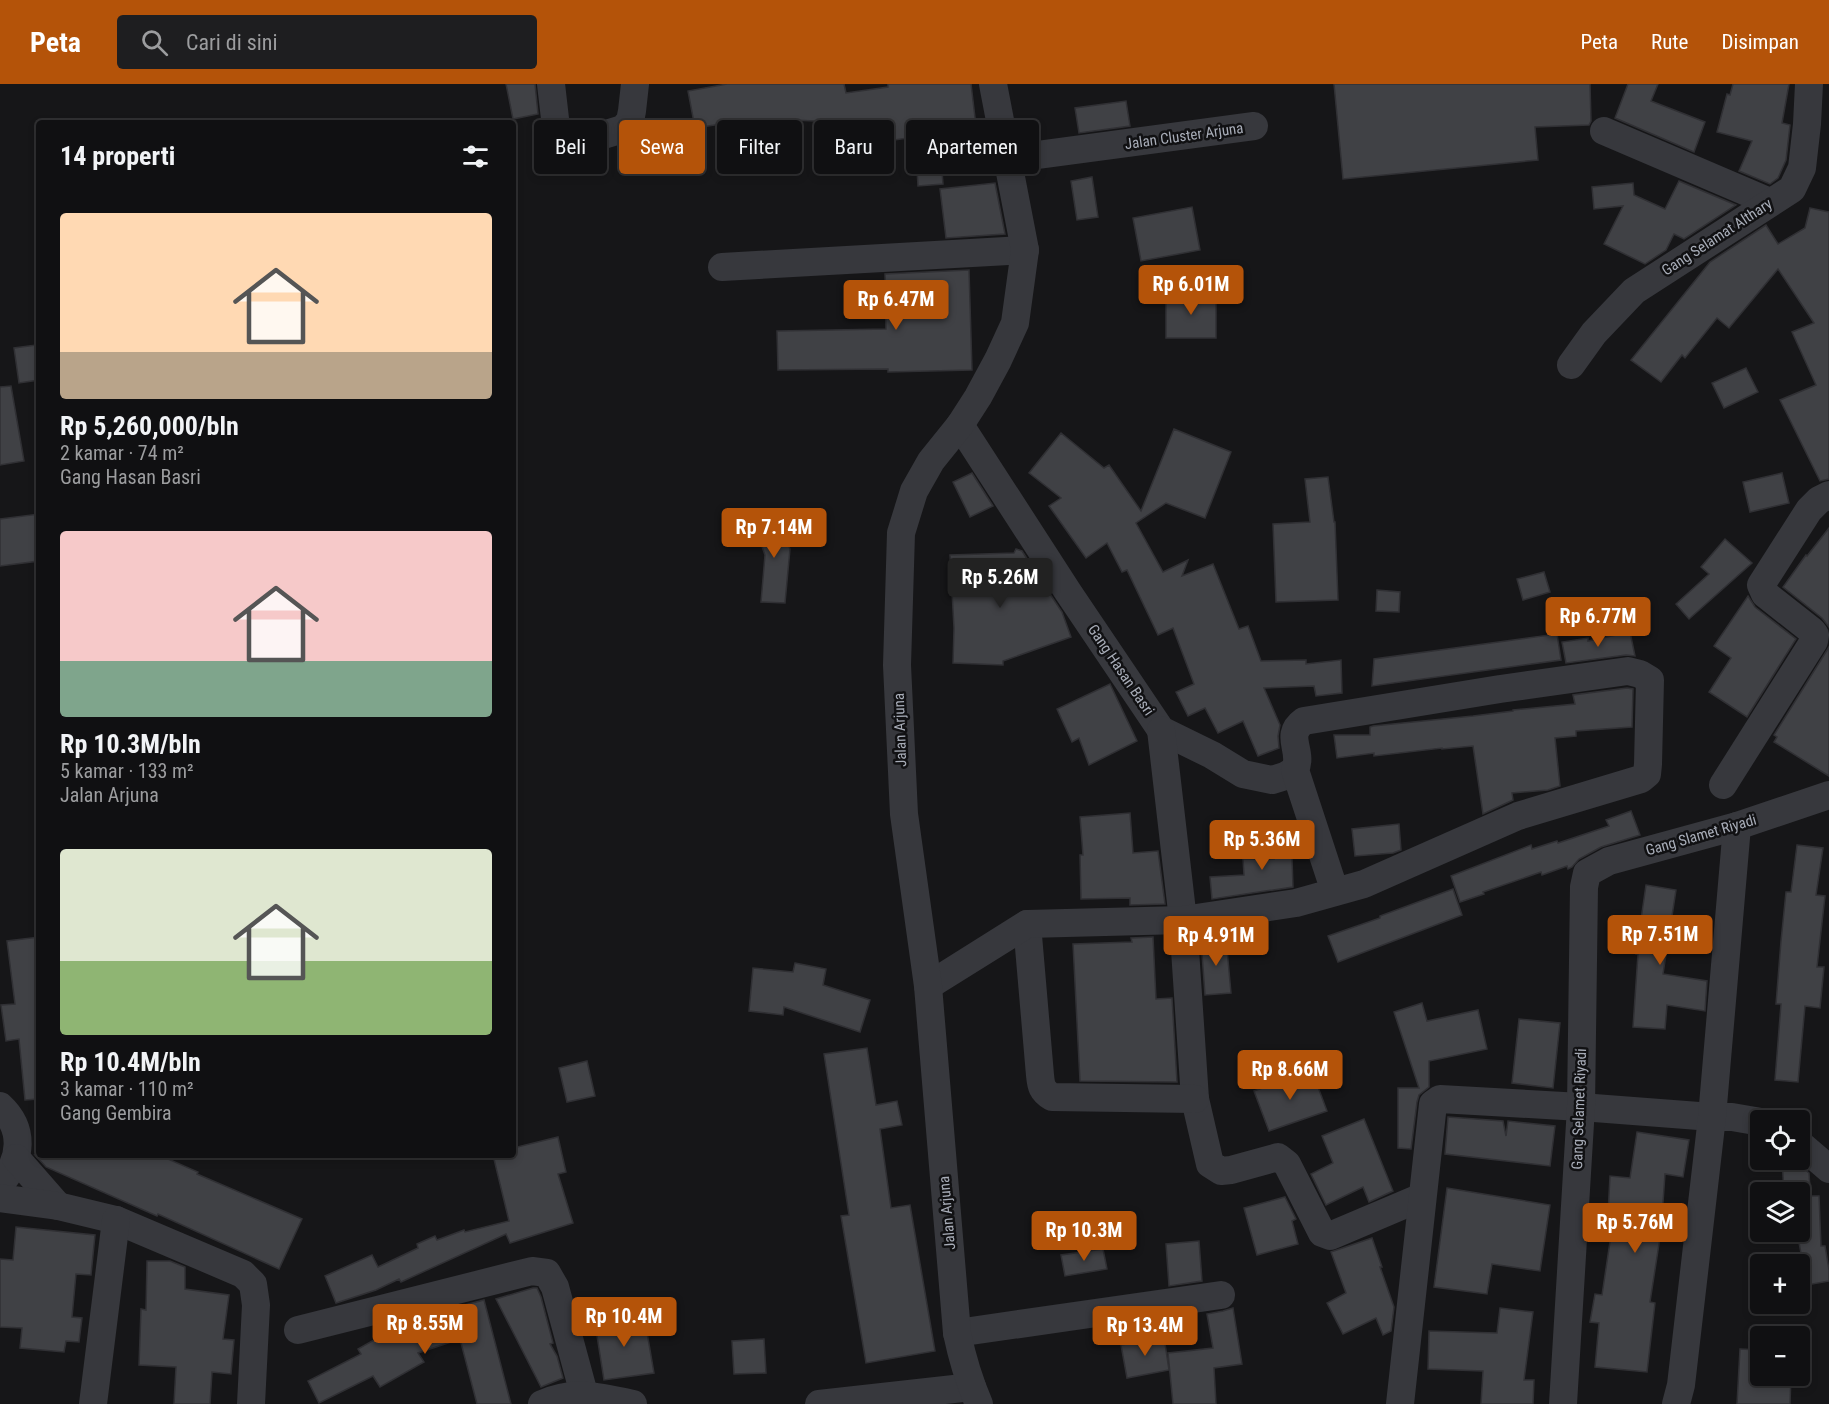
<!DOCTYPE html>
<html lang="id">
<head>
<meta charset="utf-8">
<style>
	:root { --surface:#101012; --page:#1e1e20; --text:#f1f3f6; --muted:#9c9d9f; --line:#303032; --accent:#b45309 }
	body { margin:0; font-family:"Roboto Condensed",sans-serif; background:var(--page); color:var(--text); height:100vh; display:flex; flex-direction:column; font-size:22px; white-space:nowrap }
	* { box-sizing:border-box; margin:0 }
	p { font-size:20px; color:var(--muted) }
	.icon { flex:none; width:33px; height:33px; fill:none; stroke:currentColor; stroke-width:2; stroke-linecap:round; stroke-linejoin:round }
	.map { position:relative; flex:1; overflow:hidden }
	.details { position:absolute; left:36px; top:36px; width:480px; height:1038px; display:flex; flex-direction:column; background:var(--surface); border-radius:6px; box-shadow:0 3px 9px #0003,0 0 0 2px var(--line) }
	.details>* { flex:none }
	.hud { position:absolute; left:534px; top:36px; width:570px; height:54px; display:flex; gap:12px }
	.tools { position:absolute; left:1750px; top:1026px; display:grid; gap:12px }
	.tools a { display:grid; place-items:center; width:60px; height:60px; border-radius:6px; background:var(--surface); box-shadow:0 3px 9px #0003,0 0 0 2px var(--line); font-size:30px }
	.price { position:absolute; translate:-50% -51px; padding:0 14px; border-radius:6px; background:var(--accent); color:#fff; font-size:20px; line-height:39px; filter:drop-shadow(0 2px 3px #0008) }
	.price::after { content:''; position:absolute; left:50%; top:36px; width:18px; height:14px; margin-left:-9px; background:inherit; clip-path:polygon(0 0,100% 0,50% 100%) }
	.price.active { background:#222; color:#fff }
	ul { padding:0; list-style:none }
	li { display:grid; align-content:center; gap:12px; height:318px; padding:0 24px }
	li span { display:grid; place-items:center; height:186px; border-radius:6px; color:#555 }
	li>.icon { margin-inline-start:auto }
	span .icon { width:108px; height:108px; fill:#fffc; stroke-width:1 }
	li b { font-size:26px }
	h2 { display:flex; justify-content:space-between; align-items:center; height:72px; padding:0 24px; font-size:26px }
	.pill { padding:0 21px; border-radius:6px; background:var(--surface); box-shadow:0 3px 9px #0003,0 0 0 2px var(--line); font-size:21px; line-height:54px }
	.pill.active { background:var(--accent); color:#fff }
	header { display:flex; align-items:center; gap:36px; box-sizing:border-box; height:84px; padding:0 30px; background:var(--accent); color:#fff }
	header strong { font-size:28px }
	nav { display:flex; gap:33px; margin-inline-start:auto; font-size:21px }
	.search { width:420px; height:54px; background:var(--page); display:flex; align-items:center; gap:15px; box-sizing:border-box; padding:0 21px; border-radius:6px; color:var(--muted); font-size:22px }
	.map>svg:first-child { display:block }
</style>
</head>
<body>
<header>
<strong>Peta</strong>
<div class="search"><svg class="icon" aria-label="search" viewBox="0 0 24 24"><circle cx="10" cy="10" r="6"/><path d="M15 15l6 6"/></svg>Cari di sini</div>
<nav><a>Peta</a><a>Rute</a><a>Disimpan</a></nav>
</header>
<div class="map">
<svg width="1829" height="1320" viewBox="0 0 1829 1320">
	<rect width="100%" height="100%" fill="#161618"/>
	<!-- building -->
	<g fill="#404145" stroke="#303034" stroke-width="1.5">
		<polygon points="506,0 535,0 538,30 513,35"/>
		<polygon points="727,0 844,0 846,9 888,3 888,0 971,0 976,42 939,46 943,100 918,102 915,53 859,61 860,67 826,75 816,37 768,35 768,46 734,46 735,38 695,44 688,7"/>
		<polygon points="1334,0 1590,0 1591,37 1589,41 1535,43 1538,76 1343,95"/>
		<polygon points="1628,0 1658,0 1651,17 1705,38 1694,68 1615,34"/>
		<polygon points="1733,0 1789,0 1782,39 1790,41 1786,76 1778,94 1770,100 1739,87 1752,57 1717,48 1727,10 1730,11"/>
		<polygon points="1126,17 1130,42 1079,49 1075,24"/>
		<polygon points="1092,93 1098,133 1077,136 1071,97"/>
		<polygon points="1679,97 1736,121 1684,155 1674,150 1666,166 1645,180 1604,160 1623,122 1594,125 1592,103 1633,99 1634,111 1665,125"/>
		<polygon points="995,99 1005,150 946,154 940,105"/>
		<polygon points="1192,123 1200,166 1141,177 1133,134"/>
		<polygon points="1810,124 1829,128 1829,395 1820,397 1780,316 1816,301 1792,248 1814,239 1778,185 1729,244 1717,234 1685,274 1682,271 1661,298 1631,276 1710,178 1766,141 1778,160 1805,144"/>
		<polygon points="969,186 972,286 888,288 888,285 778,286 777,247 886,245 885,190"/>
		<rect x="1166" y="209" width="50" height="45"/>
		<polygon points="36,261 39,296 19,299 14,264"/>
		<polygon points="1746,284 1758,308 1724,324 1712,299"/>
		<polygon points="11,302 24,377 0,381 0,303"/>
		<polygon points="1174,345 1231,368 1205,434 1166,419 1136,439 1163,488 1188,476 1182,492 1213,480 1239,545 1248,542 1261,577 1306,576 1306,580 1341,576 1342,609 1316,612 1314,602 1264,604 1280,641 1278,652 1279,664 1258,672 1243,637 1218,649 1205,624 1188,632 1176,608 1194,600 1173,544 1158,551 1127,486 1122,488 1107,459 1086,474 1049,422 1061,414 1029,389 1061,349 1104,384 1109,381 1141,427"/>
		<polygon points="972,389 993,422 970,433 953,398"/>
		<polygon points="1782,389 1789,419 1750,428 1743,398"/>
		<polygon points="1328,393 1334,438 1335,438 1338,516 1276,518 1273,440 1310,438 1305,395"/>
		<polygon points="776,429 790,465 785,519 761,518 765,471 753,437"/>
		<polygon points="39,430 39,477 0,482 0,435"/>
		<polygon points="1829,444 1829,543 1822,534 1783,503 1806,471 1807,472"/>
		<polygon points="1725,455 1752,479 1689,535 1676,520 1709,490 1701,483"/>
		<polygon points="1016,465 1022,467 1037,490 1027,511 1046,504 1062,528 1071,553 1003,577 1003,581 953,579 954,544 950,471 1014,469"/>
		<polygon points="1544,488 1550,508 1523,516 1517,495"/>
		<polygon points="1377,506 1400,508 1399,528 1376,527"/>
		<polygon points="1748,512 1755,523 1796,555 1747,633 1709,608 1731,574 1714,562"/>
		<polygon points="1630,548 1635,572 1626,571 1566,579 1562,558 1588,554 1588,557"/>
		<polygon points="1557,550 1561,576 1372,602 1374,575"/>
		<polygon points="1829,563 1829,692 1774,658 1777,653 1774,651"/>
		<polygon points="1110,600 1137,657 1089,681 1079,654 1072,658 1057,625"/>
		<polygon points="1627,604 1633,605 1632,643 1576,647 1576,652 1555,654 1560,702 1548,706 1512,709 1513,716 1483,730 1473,662 1442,665 1442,664 1374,672 1374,669 1337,674 1334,651 1370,651 1370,643 1373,642 1473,632 1513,627 1513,626 1575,620 1573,611"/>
		<polygon points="1631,727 1640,751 1601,763 1579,775 1572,783 1568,785 1567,782 1542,791 1541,788 1483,808 1484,810 1460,818 1451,792 1531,761 1532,765 1557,757 1558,759 1609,742 1606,736"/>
		<polygon points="1130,729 1133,769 1158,767 1165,820 1130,821 1130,814 1081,815 1080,771 1083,771 1080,733"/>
		<polygon points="1399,740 1401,766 1393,769 1355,772 1352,745"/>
		<polygon points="1297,748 1298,774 1289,774 1292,774 1293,803 1212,815 1210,793 1244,791 1243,775 1274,775 1272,750"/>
		<polygon points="1797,761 1823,764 1816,811 1825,812 1817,883 1824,883 1820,924 1805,922 1798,998 1775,996 1781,920 1776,920 1781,857 1786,808 1791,808"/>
		<polygon points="1646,801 1676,806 1663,890 1707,897 1705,927 1667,921 1665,945 1633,943 1638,870 1636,870"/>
		<polygon points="1453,805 1462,831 1338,878 1328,852 1380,834 1380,832"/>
		<polygon points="39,853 39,1015 25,1016 19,955 6,957 1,921 15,920 7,857"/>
		<polygon points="1153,853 1156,915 1172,914 1177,998 1080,997 1073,860 1132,858 1131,854"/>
		<polygon points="1226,854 1231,909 1205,911 1201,856"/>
		<polygon points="795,879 826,885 823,901 870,916 860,948 784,923 783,931 749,927 753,884 793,888"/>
		<polygon points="1422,919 1427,937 1478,926 1487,965 1429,977 1429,1003 1419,1011 1417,1018 1411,1065 1398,1064 1398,1004 1419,1004 1394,928"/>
		<polygon points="1519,935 1560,939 1553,1004 1512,999"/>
		<polygon points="867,964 876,1021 897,1017 902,1041 880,1045 891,1124 910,1121 935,1267 866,1279 841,1132 849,1131 824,970"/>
		<polygon points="587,977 595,1012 567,1018 559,984"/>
		<polygon points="1312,987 1327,1027 1269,1047 1254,1007"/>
		<polygon points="1448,1033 1503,1037 1506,1052 1508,1037 1555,1042 1550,1082 1445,1070"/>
		<polygon points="1364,1035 1393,1107 1369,1118 1363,1103 1326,1121 1311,1090 1333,1079 1322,1052"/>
		<polygon points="1637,1048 1689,1056 1683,1093 1665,1090 1661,1147 1650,1218 1655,1219 1647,1288 1595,1283 1599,1239 1590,1238 1595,1210 1602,1211 1614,1131 1608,1130 1610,1092 1630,1094"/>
		<polygon points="558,1053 566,1088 558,1090 573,1139 510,1159 506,1150 401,1198 399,1195 376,1206 336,1219 325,1192 372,1171 378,1183 418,1164 417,1160 435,1152 437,1156 464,1146 465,1148 509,1137 493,1071 513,1071 513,1064"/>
		<polygon points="35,1071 159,1071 198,1088 197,1090 302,1135 279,1185 158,1130 157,1132 46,1083"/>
		<polygon points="1793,1076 1809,1089 1810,1105 1784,1107 1782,1077"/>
		<polygon points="1447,1104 1550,1121 1540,1187 1492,1180 1487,1210 1434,1203"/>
		<polygon points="1800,1112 1819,1112 1821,1162 1825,1162 1829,1186 1829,1197 1807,1201 1797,1148 1800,1148"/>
		<polygon points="1285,1113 1296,1135 1292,1137 1298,1160 1257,1171 1244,1124"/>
		<polygon points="16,1143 95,1151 91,1191 76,1190 72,1233 82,1234 79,1258 66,1257 64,1268 20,1264 22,1244 0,1243 0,1175 13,1176"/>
		<polygon points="1372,1154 1382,1183 1380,1183 1394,1223 1391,1247 1383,1251 1376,1234 1343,1250 1327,1219 1346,1209 1331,1168"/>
		<polygon points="1199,1157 1202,1197 1169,1202 1166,1160"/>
		<polygon points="1103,1165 1107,1185 1065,1192 1061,1171"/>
		<polygon points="147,1177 170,1177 185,1183 185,1205 229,1211 223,1255 234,1256 231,1290 212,1288 210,1320 174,1320 176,1283 139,1281 141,1225 146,1226"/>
		<polygon points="533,1204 537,1204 541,1213 553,1259 550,1260 557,1272 563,1294 541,1303 496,1215"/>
		<polygon points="484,1216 511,1320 477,1320 460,1255 418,1269 424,1278 380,1303 373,1292 319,1319 308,1297 361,1270 358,1265 402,1240 403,1242 457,1223"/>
		<polygon points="1233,1224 1242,1280 1214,1284 1216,1320 1173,1320 1168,1269 1213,1264 1207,1230 1223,1227"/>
		<polygon points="1500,1224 1533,1228 1524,1296 1534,1296 1533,1320 1481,1320 1483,1287 1428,1285 1429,1247 1497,1249"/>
		<polygon points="644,1231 654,1289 604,1296 595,1239"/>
		<polygon points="1164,1253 1169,1286 1127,1294 1121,1261"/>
		<polygon points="764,1255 766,1289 734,1290 732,1257"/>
		<polygon points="1740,1265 1761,1266 1761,1292 1791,1292 1790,1320 1737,1320"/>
	</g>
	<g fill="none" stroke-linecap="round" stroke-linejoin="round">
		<!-- street -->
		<g stroke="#37383d" stroke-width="28">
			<polyline points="551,0 557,52 564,58 573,60 623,45 630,37 632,27 635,0"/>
			<polyline points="1604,47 1770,118"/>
			<polyline points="1007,75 1254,42"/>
			<polyline points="722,183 1025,166"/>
			<polyline points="1571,281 1594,249 1634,207 1792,105 1802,84 1807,40 1809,0"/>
			<polyline points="960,341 1068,508 1161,646 1212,671 1243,690 1272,696 1285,692 1295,686"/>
			<polyline points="1161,646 1183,836 1195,1015 1210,1080 1221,1087 1231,1086 1278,1073 1287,1080 1322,1149 1330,1152 1422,1113"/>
			<polyline points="1723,701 1814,557 1815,551 1812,547 1765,510 1761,501 1809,426 1819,416 1829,411"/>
			<path d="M1027,840L1040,991C1041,1002 1042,1007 1052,1013L1195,1015"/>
			<path d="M928,902L1027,840L1183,836L1296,819L1364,800L1518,732L1641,695L1647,690L1648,680L1650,596L1640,590L1628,587L1500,605L1304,637C1283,652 1304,667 1295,686L1335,808"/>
			<path d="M0,1022C25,1045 22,1076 0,1100"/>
			<polyline points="1800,1060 1829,1085"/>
			<polyline points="16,1074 58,1122"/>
			<polyline points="0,1114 58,1122 116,1136 243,1190 253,1200 256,1221 251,1320"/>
			<polyline points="298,1246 532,1187 547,1189 555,1203 584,1310"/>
			<polyline points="957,1249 1221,1211"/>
			<polyline points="93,1320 116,1136"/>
			<path d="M542,1320C576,1305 598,1313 633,1320"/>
			<polyline points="819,1320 972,1303"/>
			<path d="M979,1320C969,1297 962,1273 957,1249L928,902L904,730L897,581L901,449L914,407L931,377L960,341L978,313L998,276L1015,239L1025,166L993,0"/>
			<polyline points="1400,1320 1433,1020 1440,1015 1581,1023 1712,1033 1732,1033 1761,1038"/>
			<polyline points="1563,1320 1581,1023 1584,803 1587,789 1609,777 1737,742 1829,711"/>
			<polyline points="1676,1320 1681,1301 1712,1033 1737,742"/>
		</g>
	</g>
	<g text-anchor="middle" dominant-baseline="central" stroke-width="5" stroke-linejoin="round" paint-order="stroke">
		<!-- street labels -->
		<g font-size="15" fill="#a8adb8" stroke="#111113">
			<text transform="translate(1184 52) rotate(-8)">Jalan Cluster Arjuna</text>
			<text transform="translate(1717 153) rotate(-33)">Gang Selamat Althary</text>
			<text transform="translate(1121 586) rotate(56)">Gang Hasan Basri</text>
			<text transform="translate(900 646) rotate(-92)">Jalan Arjuna</text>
			<text transform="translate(1701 751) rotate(-16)">Gang Slamet Riyadi</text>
			<text transform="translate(1579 1025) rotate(-88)">Gang Selamet Riyadi</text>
			<text transform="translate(947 1129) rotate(-95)">Jalan Arjuna</text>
		</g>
	</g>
</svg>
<div class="tools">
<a><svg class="icon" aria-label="locate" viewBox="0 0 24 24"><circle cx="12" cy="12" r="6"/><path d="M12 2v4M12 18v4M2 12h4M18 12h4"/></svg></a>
<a><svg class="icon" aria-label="layers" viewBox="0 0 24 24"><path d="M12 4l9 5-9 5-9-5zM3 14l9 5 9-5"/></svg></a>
<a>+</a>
<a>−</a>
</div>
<b class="price" style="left:1191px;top:232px">Rp 6.01M</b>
<b class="price" style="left:896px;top:247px">Rp 6.47M</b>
<b class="price" style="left:774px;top:475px">Rp 7.14M</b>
<b class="price active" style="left:1000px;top:525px">Rp 5.26M</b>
<b class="price" style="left:1598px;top:564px">Rp 6.77M</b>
<b class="price" style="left:1262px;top:787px">Rp 5.36M</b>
<b class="price" style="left:1660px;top:882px">Rp 7.51M</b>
<b class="price" style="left:1216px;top:883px">Rp 4.91M</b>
<b class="price" style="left:1290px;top:1017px">Rp 8.66M</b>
<b class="price" style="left:1635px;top:1170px">Rp 5.76M</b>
<b class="price" style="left:1084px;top:1178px">Rp 10.3M</b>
<b class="price" style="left:624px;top:1264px">Rp 10.4M</b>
<b class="price" style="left:425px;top:1271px">Rp 8.55M</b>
<b class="price" style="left:1145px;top:1273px">Rp 13.4M</b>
<div class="hud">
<a class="pill">Beli</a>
<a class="pill active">Sewa</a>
<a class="pill">Filter</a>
<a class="pill">Baru</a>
<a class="pill">Apartemen</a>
</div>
<section class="details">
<h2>14 properti<svg class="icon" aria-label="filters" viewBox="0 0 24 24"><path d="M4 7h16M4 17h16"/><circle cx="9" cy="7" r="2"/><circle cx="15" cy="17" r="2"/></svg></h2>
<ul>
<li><span style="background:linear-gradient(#ffd9b3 75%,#b9a48a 0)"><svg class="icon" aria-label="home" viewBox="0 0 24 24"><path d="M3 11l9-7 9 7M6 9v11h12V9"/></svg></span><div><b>Rp 5,260,000/bln</b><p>2 kamar · 74 m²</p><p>Gang Hasan Basri</p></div></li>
<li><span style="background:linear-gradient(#f6c9c9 70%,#7fa58c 0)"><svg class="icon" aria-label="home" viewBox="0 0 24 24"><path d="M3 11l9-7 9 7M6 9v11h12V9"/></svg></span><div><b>Rp 10.3M/bln</b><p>5 kamar · 133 m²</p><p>Jalan Arjuna</p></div></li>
<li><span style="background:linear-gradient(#dfe7d0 60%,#8fb573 0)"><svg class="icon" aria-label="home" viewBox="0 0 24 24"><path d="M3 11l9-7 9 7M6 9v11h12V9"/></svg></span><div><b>Rp 10.4M/bln</b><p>3 kamar · 110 m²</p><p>Gang Gembira</p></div></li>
</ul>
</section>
</div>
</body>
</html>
